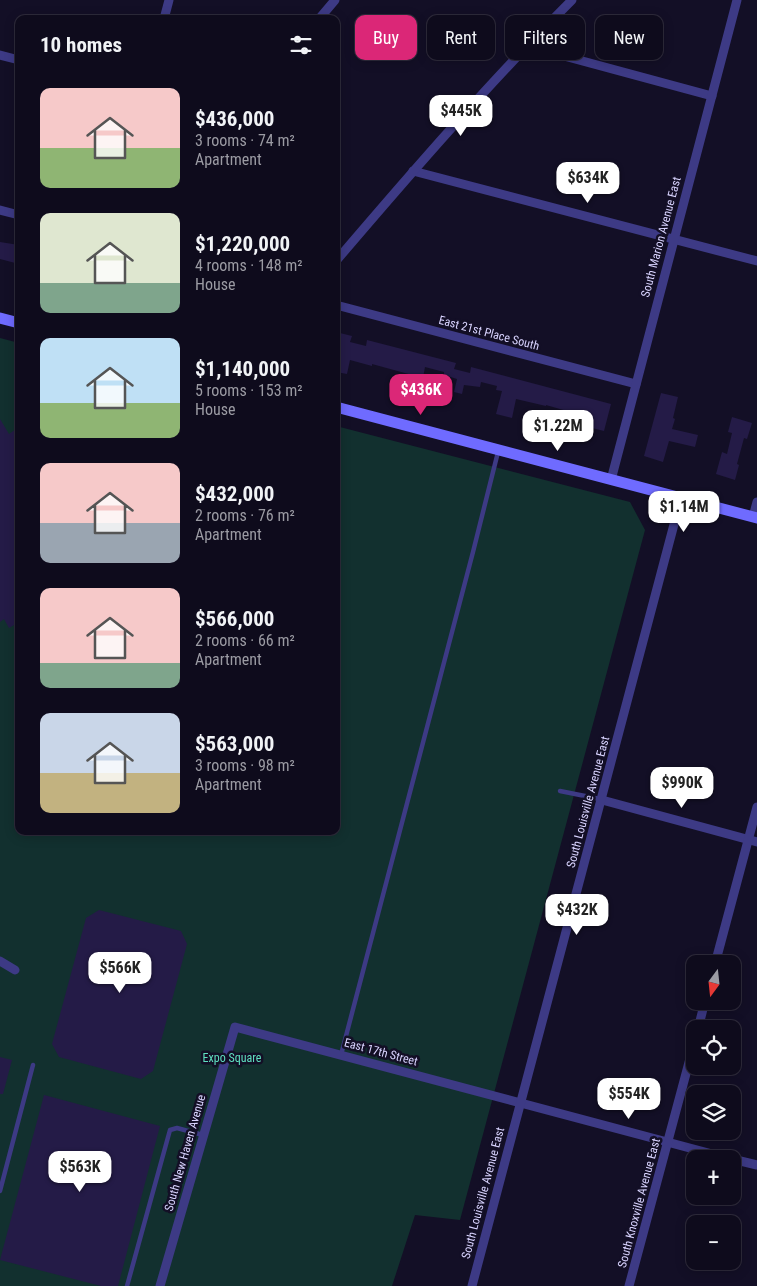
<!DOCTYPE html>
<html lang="en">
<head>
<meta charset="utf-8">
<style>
	:root { --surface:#0e0b1c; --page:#171425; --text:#f1f3f6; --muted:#9b9ba3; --line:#2e2b3b; --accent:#db2777 }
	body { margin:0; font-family:"Roboto Condensed",sans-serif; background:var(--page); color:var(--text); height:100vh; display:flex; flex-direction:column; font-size:19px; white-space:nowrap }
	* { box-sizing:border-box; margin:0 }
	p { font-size:16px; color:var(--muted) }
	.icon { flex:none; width:28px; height:28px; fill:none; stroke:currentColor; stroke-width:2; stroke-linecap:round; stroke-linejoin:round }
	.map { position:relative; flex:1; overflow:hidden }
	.sheet { position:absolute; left:15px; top:15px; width:325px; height:820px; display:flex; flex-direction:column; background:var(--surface); border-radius:10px; box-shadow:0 2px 12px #0003,0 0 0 1px var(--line) }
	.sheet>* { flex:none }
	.banner { position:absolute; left:355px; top:15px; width:326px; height:45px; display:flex; gap:10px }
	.needle { width:32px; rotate:195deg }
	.fabs { position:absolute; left:686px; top:955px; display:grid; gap:10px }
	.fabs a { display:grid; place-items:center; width:55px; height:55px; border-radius:10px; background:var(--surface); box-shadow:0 2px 12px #0003,0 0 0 1px var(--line); font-size:25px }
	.price { position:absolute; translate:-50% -42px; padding:0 11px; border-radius:10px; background:#fff; color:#222; font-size:16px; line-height:32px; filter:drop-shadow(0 1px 2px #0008) }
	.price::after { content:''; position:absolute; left:50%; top:30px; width:15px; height:11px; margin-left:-8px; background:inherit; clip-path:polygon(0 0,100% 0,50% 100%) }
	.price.current { background:var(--accent); color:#fff }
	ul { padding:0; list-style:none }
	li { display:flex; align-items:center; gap:15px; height:125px; padding:0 25px }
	li span { display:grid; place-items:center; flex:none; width:140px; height:100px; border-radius:10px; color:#555 }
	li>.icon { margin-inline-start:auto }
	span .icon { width:60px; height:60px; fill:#fffc; stroke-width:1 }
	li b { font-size:21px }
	h2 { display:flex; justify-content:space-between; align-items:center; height:60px; padding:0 25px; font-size:21px }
	.chip { padding:0 18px; border-radius:10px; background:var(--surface); box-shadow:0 2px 12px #0003,0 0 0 1px var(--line); font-size:18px; line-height:45px }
	.chip.current { background:var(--accent); color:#fff }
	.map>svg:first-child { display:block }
</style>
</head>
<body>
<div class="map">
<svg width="757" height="1286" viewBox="0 0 757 1286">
	<rect width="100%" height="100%" fill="#130f26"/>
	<!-- green -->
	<polygon fill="#12302f" points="0,338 19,343 19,831 336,831 336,426 630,502 645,530 460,1220 415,1215 392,1286 0,1286"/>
	<!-- building -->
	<g fill="#241b47">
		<polygon points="0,242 19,245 19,264 0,259"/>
		<polygon points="336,332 352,336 350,342 366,346 367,340 456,363 454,369 470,373 471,367 611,404 604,431 588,427 591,418 546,405 546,406 516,399 512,418 496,414 502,391 496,390 497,386 481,382 480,387 464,385 462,394 454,392 457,379 444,375 444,372 425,367 423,378 372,364 372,366 350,360 347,374 336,372 336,364 340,348 340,345 336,344"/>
		<polygon points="661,393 678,397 673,418 675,419 672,429 698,435 695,447 669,441 663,462 644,456"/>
		<polygon points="732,417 752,423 747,439 744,438 737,464 739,465 735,480 716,474 722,452 727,454 732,433 728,432"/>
		<polygon points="0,419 9,434 19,427 19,622 9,628 4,619 0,622"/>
		<polygon points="99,910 181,931 187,944 153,1071 141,1079 59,1057 52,1044 86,918"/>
		<polygon points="0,1057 12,1060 3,1094 0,1094"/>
		<polygon points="44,1095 160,1126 118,1286 101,1286 0,1260"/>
	</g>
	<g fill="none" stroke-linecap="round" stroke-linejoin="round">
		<!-- lane -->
		<g stroke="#3d3a85" stroke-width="4.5">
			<polyline points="560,791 600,799"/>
			<polyline points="341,1055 473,552 498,452"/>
			<polyline points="0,1191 33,1065"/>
			<polyline points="127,1286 170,1130 177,1128 203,1135"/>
		</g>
		<!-- street -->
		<g stroke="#3d3a85" stroke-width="9">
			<polyline points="164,19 169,0"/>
			<polyline points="319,19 335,0"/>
			<polyline points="527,46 712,96"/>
			<polyline points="0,55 19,60"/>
			<polyline points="413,171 757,261"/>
			<polyline points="0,210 19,215"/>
			<path d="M336,261C412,172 489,83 572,0"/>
			<polyline points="336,305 636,384"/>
			<polyline points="611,480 737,0"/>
			<polyline points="753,517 757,502"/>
			<polyline points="602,800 757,842"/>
			<polyline points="0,961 15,970"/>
			<polyline points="715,964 757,807"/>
			<polyline points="698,1029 705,1001"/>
			<polyline points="732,1159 757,1165"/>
			<polyline points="160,1286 235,1027 731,1159"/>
			<polyline points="472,1286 681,498"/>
			<polyline points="629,1286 695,1040"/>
		</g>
		<!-- secondary -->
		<g stroke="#6f6bff" stroke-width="11">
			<polyline points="0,318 19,323"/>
			<polyline points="336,407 757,518"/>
		</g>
	</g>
	<g text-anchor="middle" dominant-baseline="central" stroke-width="5" stroke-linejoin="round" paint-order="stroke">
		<!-- street labels -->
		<g font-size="12" fill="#d9d4ff" stroke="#130f26">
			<text transform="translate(661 237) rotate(-75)">South Marion Avenue East</text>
			<text transform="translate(489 333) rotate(15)">East 21st Place South</text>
			<text transform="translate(588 802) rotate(-75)">South Louisville Avenue East</text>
			<text transform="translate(381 1052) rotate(15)">East 17th Street</text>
			<text transform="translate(185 1153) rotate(-74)">South New Haven Avenue</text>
			<text transform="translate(483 1193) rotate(-75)">South Louisville Avenue East</text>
			<text transform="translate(639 1203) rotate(-75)">South Knoxville Avenue East</text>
		</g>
		<!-- park labels -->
		<g font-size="12" fill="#5fe0c0" stroke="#130f26">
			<text x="232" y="1058">Expo Square</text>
		</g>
	</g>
</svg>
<div class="fabs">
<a><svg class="needle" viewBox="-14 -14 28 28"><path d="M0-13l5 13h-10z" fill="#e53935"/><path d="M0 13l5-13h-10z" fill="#9b9ba3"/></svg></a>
<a><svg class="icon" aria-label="locate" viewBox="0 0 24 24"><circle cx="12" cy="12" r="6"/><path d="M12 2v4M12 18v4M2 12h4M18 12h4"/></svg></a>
<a><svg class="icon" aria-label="layers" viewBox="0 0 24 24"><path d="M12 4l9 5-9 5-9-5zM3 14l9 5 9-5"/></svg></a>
<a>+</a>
<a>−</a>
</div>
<b class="price" style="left:461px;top:137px">$445K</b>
<b class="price" style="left:588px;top:204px">$634K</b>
<b class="price current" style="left:421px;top:416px">$436K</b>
<b class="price" style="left:558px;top:452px">$1.22M</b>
<b class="price" style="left:684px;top:533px">$1.14M</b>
<b class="price" style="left:682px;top:809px">$990K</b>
<b class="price" style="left:577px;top:936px">$432K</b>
<b class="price" style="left:120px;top:994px">$566K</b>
<b class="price" style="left:629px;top:1120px">$554K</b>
<b class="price" style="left:80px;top:1193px">$563K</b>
<div class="banner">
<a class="chip current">Buy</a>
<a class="chip">Rent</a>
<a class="chip">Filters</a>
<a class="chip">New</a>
</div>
<section class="sheet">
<h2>10 homes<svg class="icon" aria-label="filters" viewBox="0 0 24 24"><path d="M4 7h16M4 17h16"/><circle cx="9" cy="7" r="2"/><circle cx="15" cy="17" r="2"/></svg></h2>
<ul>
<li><span style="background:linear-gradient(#f6c9c9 60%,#8fb573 0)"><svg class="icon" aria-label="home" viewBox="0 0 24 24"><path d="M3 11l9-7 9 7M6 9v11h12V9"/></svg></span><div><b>$436,000</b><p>3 rooms · 74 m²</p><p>Apartment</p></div></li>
<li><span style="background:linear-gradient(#dfe7d0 70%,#7fa58c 0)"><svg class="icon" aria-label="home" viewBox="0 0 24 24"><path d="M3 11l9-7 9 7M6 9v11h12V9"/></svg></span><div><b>$1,220,000</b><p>4 rooms · 148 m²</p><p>House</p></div></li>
<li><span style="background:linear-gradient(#bfe0f5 65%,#8fb573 0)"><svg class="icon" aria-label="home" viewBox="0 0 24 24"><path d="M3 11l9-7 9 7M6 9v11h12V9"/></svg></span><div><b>$1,140,000</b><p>5 rooms · 153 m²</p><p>House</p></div></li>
<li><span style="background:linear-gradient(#f6c9c9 60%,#9aa5b1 0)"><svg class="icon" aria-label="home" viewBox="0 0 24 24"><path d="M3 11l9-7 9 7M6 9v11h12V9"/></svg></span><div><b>$432,000</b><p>2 rooms · 76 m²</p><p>Apartment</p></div></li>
<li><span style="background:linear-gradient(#f6c9c9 75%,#7fa58c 0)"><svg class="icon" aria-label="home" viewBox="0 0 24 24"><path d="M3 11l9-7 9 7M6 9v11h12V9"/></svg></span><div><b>$566,000</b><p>2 rooms · 66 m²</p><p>Apartment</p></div></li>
<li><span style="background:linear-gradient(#c9d6e8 60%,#c2b280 0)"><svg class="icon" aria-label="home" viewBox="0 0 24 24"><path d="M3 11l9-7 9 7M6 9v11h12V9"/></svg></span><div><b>$563,000</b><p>3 rooms · 98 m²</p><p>Apartment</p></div></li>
</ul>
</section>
</div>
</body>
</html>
